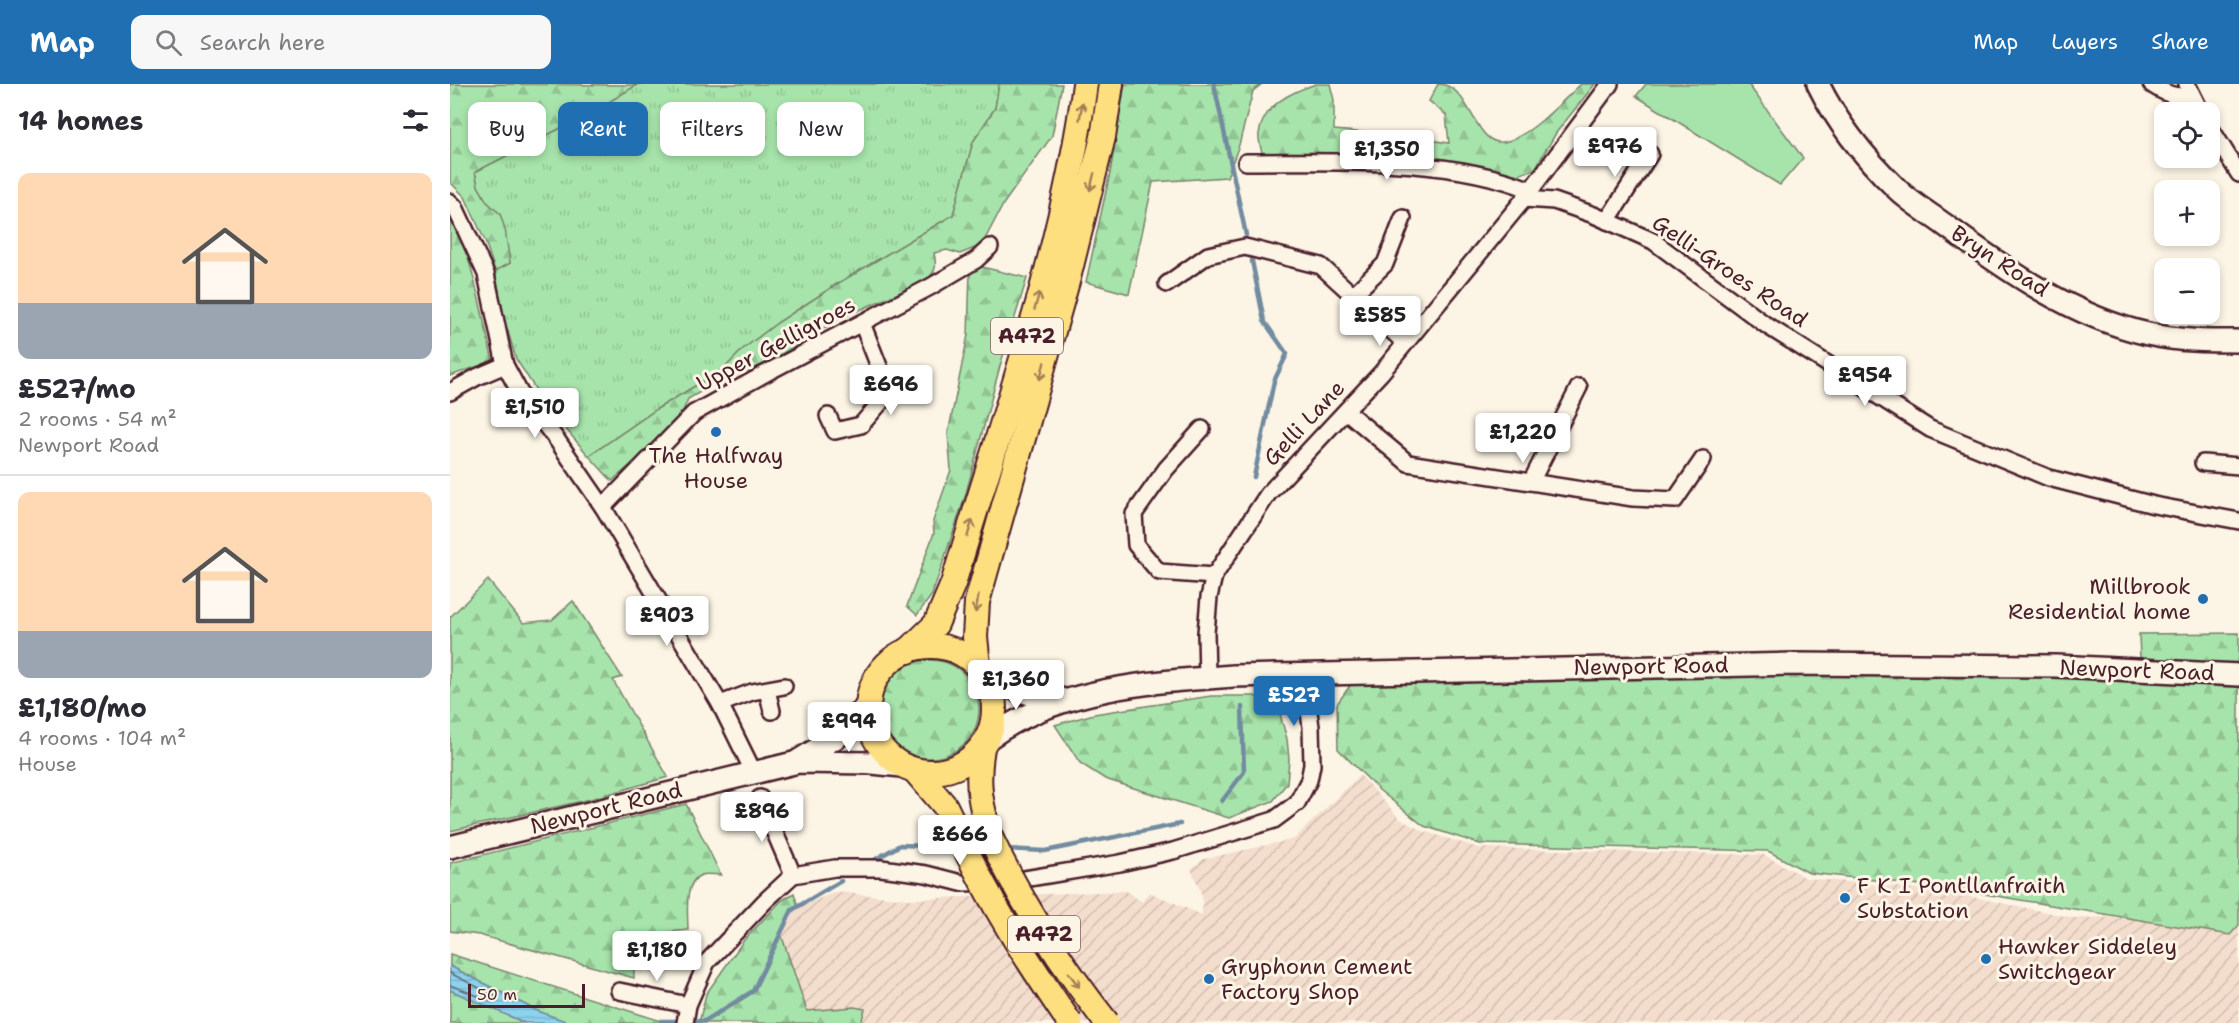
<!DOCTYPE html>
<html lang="en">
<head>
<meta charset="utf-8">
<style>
	:root { --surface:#fff; --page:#f7f7f7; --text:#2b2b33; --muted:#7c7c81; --line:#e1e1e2; --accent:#1f6fb2 }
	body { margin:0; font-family:"Shantell Sans",sans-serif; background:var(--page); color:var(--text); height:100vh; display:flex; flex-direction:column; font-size:22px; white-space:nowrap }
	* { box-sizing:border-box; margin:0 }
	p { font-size:20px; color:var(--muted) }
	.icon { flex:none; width:33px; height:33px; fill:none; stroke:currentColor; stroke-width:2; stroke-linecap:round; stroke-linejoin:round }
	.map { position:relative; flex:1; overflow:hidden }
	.sheet { display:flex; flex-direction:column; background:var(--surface); width:450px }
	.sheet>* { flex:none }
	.guide { position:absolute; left:18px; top:18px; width:570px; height:54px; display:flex; gap:12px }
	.controls { position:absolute; left:1704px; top:18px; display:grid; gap:12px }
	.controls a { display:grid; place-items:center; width:66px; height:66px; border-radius:12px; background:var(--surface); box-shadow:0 3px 9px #0003; font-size:30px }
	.scale { position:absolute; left:18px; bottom:15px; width:117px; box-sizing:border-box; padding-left:6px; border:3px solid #4a1f2b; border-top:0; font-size:16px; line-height:21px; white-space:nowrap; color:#4a1f2b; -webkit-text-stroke:4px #fcf5e5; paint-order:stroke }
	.price { position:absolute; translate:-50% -51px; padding:0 14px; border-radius:6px; background:#fff; color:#222; font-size:20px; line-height:39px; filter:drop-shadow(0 2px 3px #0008) }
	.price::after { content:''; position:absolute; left:50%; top:36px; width:18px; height:14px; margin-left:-9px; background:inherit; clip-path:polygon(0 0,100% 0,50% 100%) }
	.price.active { background:var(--accent); color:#fff }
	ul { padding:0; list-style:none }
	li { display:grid; align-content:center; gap:12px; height:318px; padding:0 18px }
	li+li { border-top:2px solid var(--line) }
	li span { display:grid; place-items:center; height:186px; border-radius:12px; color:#555 }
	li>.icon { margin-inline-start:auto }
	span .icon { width:108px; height:108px; fill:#fffc; stroke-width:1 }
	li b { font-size:26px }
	h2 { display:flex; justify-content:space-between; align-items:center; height:72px; padding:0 18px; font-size:26px }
	.tag { padding:0 21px; border-radius:12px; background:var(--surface); box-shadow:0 3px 9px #0003; font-size:21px; line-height:54px }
	.tag.active { background:var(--accent); color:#fff }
	header { display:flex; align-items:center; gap:36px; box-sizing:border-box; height:84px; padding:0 30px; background:var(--accent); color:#fff }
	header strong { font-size:28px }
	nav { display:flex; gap:33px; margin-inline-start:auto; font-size:21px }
	.search { width:420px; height:54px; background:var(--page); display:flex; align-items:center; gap:15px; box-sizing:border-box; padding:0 21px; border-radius:12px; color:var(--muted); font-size:22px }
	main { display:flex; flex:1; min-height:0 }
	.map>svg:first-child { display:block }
</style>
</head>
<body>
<header>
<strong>Map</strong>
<div class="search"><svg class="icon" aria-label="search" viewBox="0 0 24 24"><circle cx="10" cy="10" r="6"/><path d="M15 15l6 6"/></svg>Search here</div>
<nav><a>Map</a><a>Layers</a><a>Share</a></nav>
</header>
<main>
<section class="sheet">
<h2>14 homes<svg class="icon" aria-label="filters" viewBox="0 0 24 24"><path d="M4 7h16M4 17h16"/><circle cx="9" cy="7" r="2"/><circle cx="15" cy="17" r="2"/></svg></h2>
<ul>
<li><span style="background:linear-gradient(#ffd9b3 70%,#9aa5b1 0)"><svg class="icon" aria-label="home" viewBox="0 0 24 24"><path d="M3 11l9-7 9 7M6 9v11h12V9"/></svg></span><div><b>£527/mo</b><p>2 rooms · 54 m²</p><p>Newport Road</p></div></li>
<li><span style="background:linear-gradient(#ffd9b3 75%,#9aa5b1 0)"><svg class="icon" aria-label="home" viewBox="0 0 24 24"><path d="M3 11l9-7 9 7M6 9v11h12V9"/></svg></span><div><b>£1,180/mo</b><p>4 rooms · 104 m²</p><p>House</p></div></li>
</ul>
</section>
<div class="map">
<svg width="1789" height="939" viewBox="0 0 1789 939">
	<defs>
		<pattern id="industrial-furrows" width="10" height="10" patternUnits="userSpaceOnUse" patternTransform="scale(1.5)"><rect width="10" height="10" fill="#f3ddcd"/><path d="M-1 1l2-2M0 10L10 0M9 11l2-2" fill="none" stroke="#d2bdb0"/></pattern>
		<pattern id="grass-tufts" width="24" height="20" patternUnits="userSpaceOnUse" patternTransform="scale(1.5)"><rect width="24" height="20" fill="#a7e4ab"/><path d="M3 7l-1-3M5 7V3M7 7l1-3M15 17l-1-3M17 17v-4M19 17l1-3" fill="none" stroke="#91c393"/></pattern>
		<pattern id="forest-firs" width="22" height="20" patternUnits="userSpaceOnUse" patternTransform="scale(1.5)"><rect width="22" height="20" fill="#a7e4ab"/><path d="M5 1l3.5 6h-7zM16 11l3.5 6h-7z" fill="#91c393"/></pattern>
		<pattern id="water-rules" width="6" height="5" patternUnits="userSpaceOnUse" patternTransform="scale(1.5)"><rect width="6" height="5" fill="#8cd3ee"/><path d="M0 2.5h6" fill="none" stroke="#7ab5cc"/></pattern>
	</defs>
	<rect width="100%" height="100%" fill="#fcf5e5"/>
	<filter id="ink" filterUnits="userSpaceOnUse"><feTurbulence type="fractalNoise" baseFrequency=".0167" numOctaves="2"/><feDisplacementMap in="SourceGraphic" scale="12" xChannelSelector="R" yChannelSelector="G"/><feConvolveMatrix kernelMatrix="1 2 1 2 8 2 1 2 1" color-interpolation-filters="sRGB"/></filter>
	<g filter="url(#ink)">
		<!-- industrial -->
		<polygon fill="url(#industrial-furrows)" points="910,691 950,735 973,747 1029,764 1314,771 1356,794 1499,808 1625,834 1681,833 1789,815 1789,939 411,939 415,925 404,923 357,927 331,850 342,826 348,823 386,808 459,815 676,807 692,818 699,808 752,831 752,811 741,785 754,775 844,755"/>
		<!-- grass -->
		<polygon fill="url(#grass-tufts)" stroke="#78826b" stroke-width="1.5" points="187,0 549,0 545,24 523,58 503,131 387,200 327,239 293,265 275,284 207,325 139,372 97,323 66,275 54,234 45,187 60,179 50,131 37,118 28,102 25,88 144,27"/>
		<!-- forest -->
		<g fill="url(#forest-firs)" stroke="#78826b" stroke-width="1.5">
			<polygon points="0,0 187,1 144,27 25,88 28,102 37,118 50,130 55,145 60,179 45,187 35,157 15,113 0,98"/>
			<path d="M549,0H612L602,52L554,119L532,161L510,170L497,166L484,169C487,183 486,187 476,197L389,235L317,279L269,297L238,315L230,334L213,353L162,397L139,372L207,325L275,284L293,265L327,239L387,200L503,131L523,58L545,24Z"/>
			<polygon points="675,0 812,0 803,7 789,61 777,93 703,98 679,210 636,198 660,89"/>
			<path d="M866,0H880L884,16V46L954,52L999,59L996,31L979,17L988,0C1023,0 1023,68 1058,57C1084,49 1111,18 1131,0H1145L1106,49L1085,85L1068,91L1017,82L918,74L812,69C811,63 808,56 809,50C813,21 841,8 866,0Z"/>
			<path d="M0,136C21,161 34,242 43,277L0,292Z"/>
			<polygon points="528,182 577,194 550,282 515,413 482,511 467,531 457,522 484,449 483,437 501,386 498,350 518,251 520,187"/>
			<polygon points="38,496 73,539 102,536 123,517 172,593 163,596 218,693 141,715 0,747 0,533"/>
			<polygon points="1789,549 1789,841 1780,851 1499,804 1359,789 1318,767 1030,760 974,742 929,706 888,665 887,620 901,600 1190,590 1537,588 1691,599 1689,550"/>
			<circle cx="480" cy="625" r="49"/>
			<polygon points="761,612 805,612 830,630 837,655 839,675 837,699 823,717 779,734 655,695 630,679 605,641 644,630"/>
			<path d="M236,720L271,791C265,791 256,789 251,791C233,798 238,832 238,846L183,852L184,894L29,851L0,847V779Z"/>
			<polygon points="344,809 348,823 342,826 331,850 357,927 404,923 415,925 411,939 249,939 256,910 294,856 331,817"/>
			<polygon points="0,870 211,937 220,937 220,939 120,939 85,926 0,882"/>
			<polygon points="0,906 75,939 0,939"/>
		</g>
		<!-- garden -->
		<polygon fill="#a7e4ab" stroke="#78826b" stroke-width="1.5" points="1196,0 1298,0 1353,74 1330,101 1186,12"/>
		<!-- water -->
		<polygon fill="url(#water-rules)" stroke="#728ba0" stroke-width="1.5" points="0,882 85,926 120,939 75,939 0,906"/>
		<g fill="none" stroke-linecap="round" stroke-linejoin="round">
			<!-- shore -->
			<polyline stroke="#646779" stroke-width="1.5" points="0,889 45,912 47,916 43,918 0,901"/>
			<!-- stream -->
			<g stroke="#728ba0" stroke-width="4.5">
				<polyline points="764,0 796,151"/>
				<polyline points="802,177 814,237 837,270 824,297 804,393"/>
				<polyline points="772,717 794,688 792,623"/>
				<polyline points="555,765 595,767 730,740"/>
				<polyline points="426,775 450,761 505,763"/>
				<polyline points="211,937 255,937 303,907 342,826 391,797"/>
			</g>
			<!-- street casing -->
			<g stroke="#4a1f2b" stroke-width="20">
				<g id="street">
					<path d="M1701,0C1714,9 1726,15 1741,10"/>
					<polyline points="1737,0 1751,28"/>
					<polyline points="1760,43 1789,90"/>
					<path d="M796,78C885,78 997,72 1081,106"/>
					<polyline points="1074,115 1104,117 1144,131 1203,157 1316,241 1480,345 1599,394 1704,421 1789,437"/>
					<polyline points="0,118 5,123 36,190 55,281 70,309 107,356 153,423 270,620 304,689"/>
					<polyline points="1157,137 1200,70"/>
					<polyline points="717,200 758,171 795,163 871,182 955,259"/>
					<polyline points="903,211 935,180 953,134"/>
					<polyline points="0,308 27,293 55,281"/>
					<polyline points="896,327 958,379 1183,414 1225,416 1253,375"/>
					<polyline points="378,332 385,347 411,341 430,319 430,285 412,239"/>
					<polyline points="752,345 716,385 684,430 686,461 709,488 764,492"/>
					<polyline points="1753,379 1789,382"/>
					<polyline points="1081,398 1129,303"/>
					<polyline points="153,423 244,329 320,287 480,203 526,176 540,163"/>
					<polyline points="757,594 756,549 759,513 764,492 818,410 931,289 1074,115 1160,0"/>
					<polyline points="317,606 322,627"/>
					<polyline points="270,620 302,608 334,602"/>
					<polyline points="310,714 343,791"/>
					<polyline points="169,907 238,921"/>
					<polyline points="235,939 238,921 257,878 315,817 343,791 385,784 431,784 476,790 511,799 556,798 670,779 723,767 824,736 847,719 859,696 862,681 861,643 854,590"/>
				</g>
			</g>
			<!-- secondary casing -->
			<g stroke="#4a1f2b" stroke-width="26">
				<g id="secondary">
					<path d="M1368,0C1387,39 1416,75 1447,105C1461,119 1479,129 1495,141C1556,186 1623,233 1698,250C1728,257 1759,257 1789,257"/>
					<path d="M534,589C560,605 581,613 611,615"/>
					<path d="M536,656C607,604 698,598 783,592L1345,580L1606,582L1789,591"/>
					<polyline points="348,677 393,649 417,621"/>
					<polyline points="0,763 348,678 422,679 452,682"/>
				</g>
			</g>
			<!-- primary casing -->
			<g stroke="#4a1f2b" stroke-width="28">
				<g id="primary">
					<circle cx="481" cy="625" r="63"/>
					<path d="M458,567L486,540L503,500C551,339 613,167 635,0"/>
					<polyline points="528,581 525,553 527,518 618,194 653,53 661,0"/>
					<path d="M532,663C526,701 530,719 541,755"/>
					<polyline points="465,687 495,722 510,753"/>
				</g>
			</g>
			<!-- street -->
			<use href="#street" stroke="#fcf5e5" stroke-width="15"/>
			<!-- secondary -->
			<use href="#secondary" stroke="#fcf5e5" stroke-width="21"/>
			<!-- primary -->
			<use href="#primary" stroke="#fedf80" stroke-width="24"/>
			<!-- primary-bridge casing -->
			<g stroke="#4a1f2b" stroke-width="28" stroke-linecap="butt">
				<g id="primary-bridge">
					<path d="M510,753C540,819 579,879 620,939"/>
					<path d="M541,755C573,821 612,882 657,939"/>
				</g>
			</g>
			<!-- primary-bridge -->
			<use href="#primary-bridge" stroke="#fedf80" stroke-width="24"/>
		</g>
		<!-- one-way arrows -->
		<defs><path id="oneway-shaft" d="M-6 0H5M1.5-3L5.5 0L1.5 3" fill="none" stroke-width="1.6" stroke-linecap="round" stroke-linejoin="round" transform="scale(1.5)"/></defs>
		<g stroke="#a47f56">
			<use href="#oneway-shaft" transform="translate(631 27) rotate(-81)"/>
			<use href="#oneway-shaft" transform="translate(642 98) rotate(104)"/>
			<use href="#oneway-shaft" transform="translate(587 217) rotate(-74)"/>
			<use href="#oneway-shaft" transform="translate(592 287) rotate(105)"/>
			<use href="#oneway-shaft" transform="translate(520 444) rotate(-73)"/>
			<use href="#oneway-shaft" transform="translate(527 520) rotate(100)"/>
			<use href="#oneway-shaft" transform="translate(624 896) rotate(54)"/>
		</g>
	</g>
	<!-- markers -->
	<g fill="#1f6fb2" stroke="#fcf5e5" stroke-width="2">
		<circle cx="266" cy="348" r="6"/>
		<circle cx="1753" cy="515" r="6"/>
		<circle cx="1395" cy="814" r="6"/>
		<circle cx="1536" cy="875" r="6"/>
		<circle cx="759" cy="895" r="6"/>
	</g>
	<g text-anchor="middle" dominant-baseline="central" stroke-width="6" stroke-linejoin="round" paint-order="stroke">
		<!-- shield labels -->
		<g fill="#fcf5e5" stroke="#7f5f63" stroke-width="1.5">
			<rect x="541" y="234" width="72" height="36" rx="4.5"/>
			<rect x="558" y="832" width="72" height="36" rx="4.5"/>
		</g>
		<g font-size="21" font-weight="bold" fill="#4a1f2b">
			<text x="577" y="252">A472</text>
			<text x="594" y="850">A472</text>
		</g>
		<!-- street labels -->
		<g font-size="22" fill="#4a1f2b" stroke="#fcf5e5">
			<text transform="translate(1550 177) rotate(33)">Bryn Road</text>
			<text transform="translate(1280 187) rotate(34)">Gelli-Groes Road</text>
			<text transform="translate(326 260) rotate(-28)">Upper Gelligroes</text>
			<text transform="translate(854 339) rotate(-47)">Gelli Lane</text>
			<text transform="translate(1201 582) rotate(-1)">Newport Road</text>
			<text transform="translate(1687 586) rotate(2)">Newport Road</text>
			<text transform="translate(156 724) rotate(-14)">Newport Road</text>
		</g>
		<!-- poi labels -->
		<g font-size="22" fill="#4a1f2b" stroke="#fcf5e5" text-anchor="start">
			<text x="266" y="371" text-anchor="middle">The Halfway<tspan x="266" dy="25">House</tspan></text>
			<text x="1741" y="502" text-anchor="end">Millbrook<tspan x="1741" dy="25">Residential home</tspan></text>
			<text x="1407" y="801">F K I Pontllanfraith<tspan x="1407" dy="25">Substation</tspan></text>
			<text x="1548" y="862">Hawker Siddeley<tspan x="1548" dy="25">Switchgear</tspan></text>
			<text x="771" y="882">Gryphonn Cement<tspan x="771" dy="25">Factory Shop</tspan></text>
		</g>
	</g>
</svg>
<div class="controls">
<a><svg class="icon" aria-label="locate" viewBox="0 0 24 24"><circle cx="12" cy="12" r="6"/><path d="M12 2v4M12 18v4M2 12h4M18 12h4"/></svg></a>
<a>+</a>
<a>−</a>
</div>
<div class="scale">50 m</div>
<b class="price" style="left:1165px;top:94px">£976</b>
<b class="price" style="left:937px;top:97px">£1,350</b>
<b class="price" style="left:930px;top:263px">£585</b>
<b class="price" style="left:1415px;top:323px">£954</b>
<b class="price" style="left:441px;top:332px">£696</b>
<b class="price" style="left:85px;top:355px">£1,510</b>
<b class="price" style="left:1073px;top:380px">£1,220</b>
<b class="price" style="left:217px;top:563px">£903</b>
<b class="price" style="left:566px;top:627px">£1,360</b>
<b class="price active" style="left:844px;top:643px">£527</b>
<b class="price" style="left:399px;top:669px">£994</b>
<b class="price" style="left:312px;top:759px">£896</b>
<b class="price" style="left:510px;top:782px">£666</b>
<b class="price" style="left:207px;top:898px">£1,180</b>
<div class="guide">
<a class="tag">Buy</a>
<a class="tag active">Rent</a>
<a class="tag">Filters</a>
<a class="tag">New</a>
</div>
</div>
</main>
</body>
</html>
